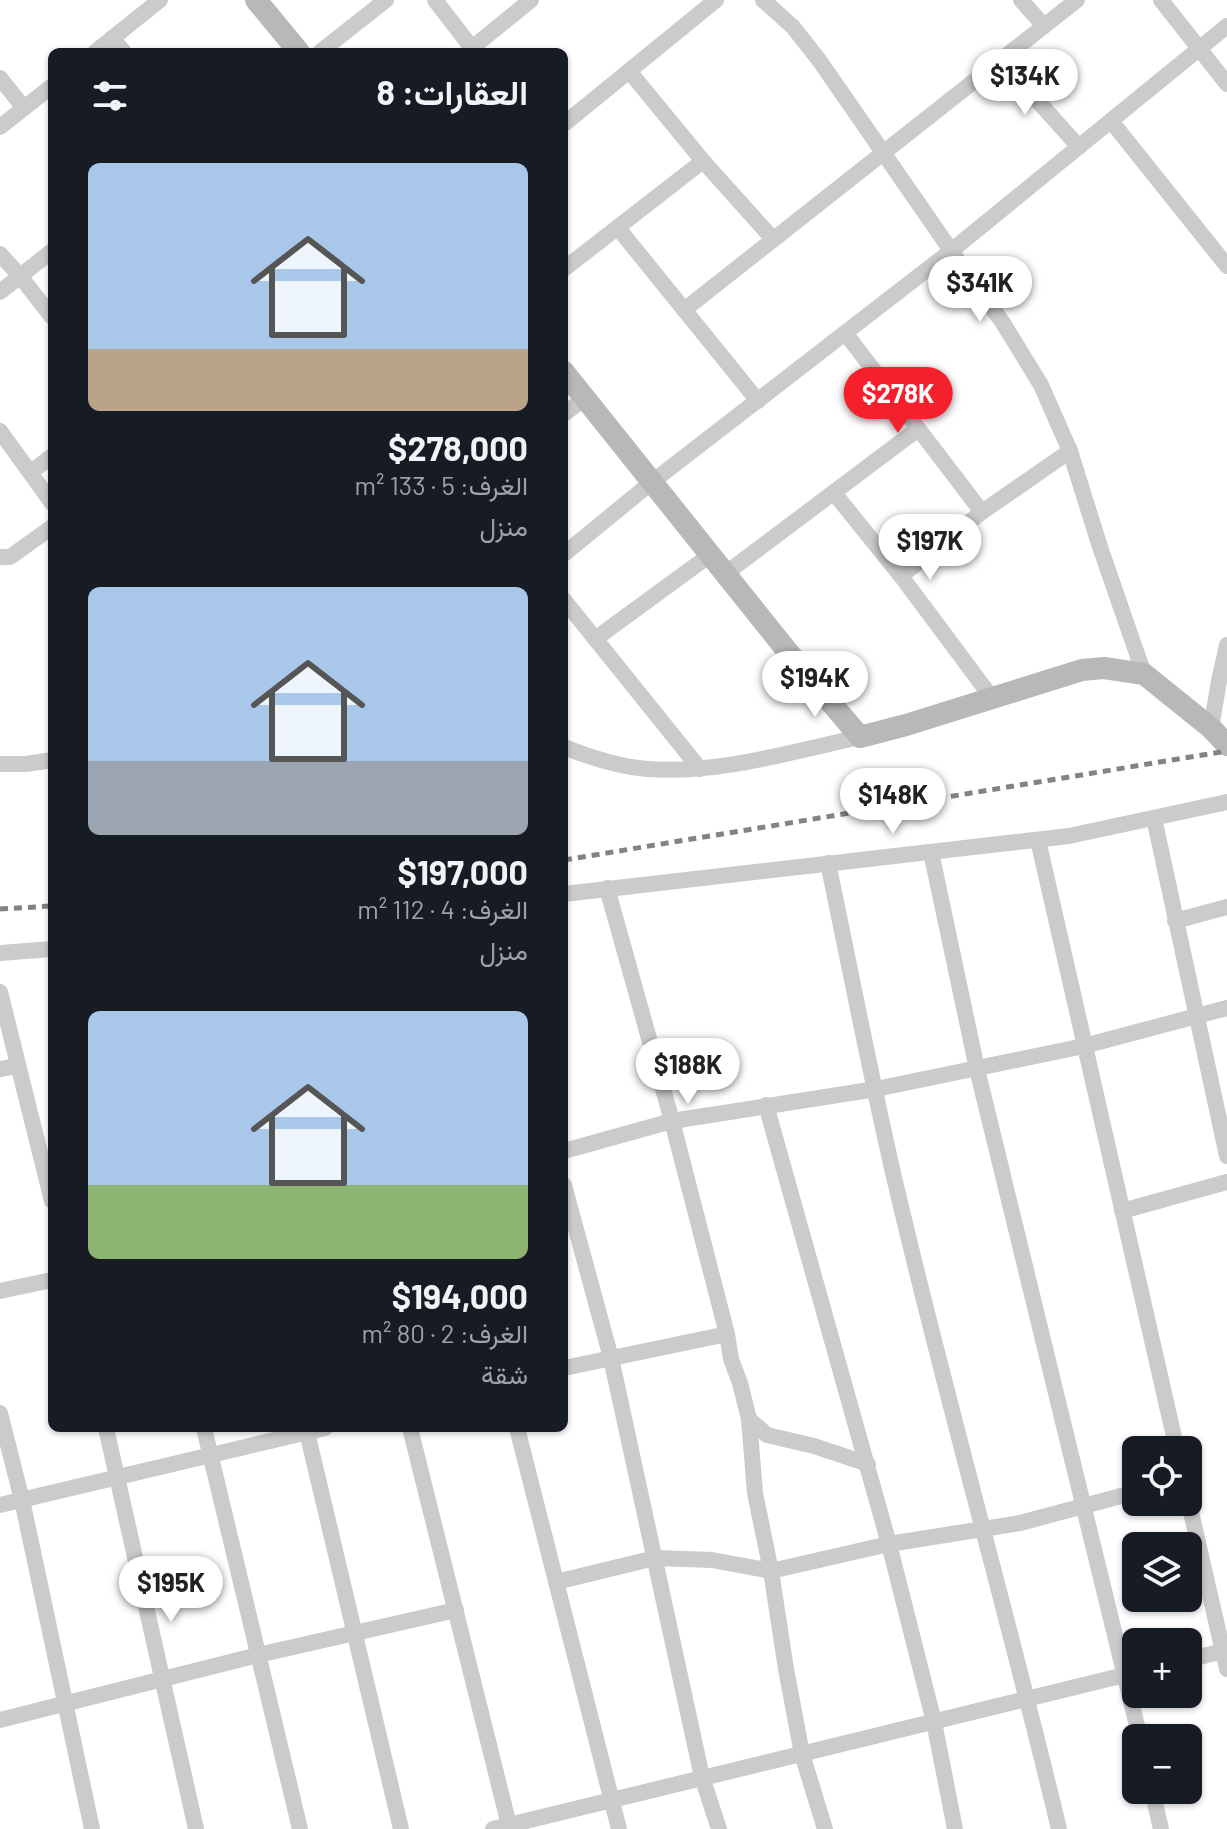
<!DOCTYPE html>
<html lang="ar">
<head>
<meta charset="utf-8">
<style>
	:root { --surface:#171b24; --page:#242831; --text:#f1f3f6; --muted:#9ea1a6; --accent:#f61f2c }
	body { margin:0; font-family:Barlow,Vazirmatn,sans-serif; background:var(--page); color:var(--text); direction:rtl; height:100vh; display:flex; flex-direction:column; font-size:30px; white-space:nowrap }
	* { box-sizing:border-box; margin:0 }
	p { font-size:26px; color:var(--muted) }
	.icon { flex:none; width:44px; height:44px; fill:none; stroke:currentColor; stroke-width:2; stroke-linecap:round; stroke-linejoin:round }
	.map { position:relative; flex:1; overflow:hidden; direction:ltr }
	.sheet { position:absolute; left:48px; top:48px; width:520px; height:1384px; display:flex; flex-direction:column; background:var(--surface); border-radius:12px; box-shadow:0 2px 6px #0004; direction:rtl }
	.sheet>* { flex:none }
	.buttons { position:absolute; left:1122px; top:1436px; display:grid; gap:16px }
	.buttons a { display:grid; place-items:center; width:80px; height:80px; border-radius:12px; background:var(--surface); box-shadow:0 2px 6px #0004; font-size:40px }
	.price { position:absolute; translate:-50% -68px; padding:0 18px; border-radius:28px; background:#fff; color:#222; font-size:26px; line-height:52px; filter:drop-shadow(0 2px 4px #0008) }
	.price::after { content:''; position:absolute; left:50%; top:48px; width:24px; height:18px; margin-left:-12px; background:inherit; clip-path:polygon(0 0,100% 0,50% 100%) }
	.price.selected { background:var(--accent); color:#fff }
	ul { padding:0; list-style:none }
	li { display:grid; align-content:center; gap:16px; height:424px; padding:0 40px }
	li span { display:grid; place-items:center; height:248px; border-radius:12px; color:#555 }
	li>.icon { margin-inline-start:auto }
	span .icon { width:144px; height:144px; fill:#fffc; stroke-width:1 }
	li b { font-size:34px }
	h2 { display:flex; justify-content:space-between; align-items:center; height:96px; padding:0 40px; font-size:34px }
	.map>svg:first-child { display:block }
</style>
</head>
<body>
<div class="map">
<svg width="1227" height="1829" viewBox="0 0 1227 1829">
	<rect width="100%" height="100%" fill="#fff"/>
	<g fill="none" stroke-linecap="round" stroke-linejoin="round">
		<!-- street -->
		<g stroke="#cbcbcb" stroke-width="16">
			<polyline points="435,0 475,52"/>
			<polyline points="763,0 793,27 819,60 959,262 1003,323 1041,385 1070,451 1100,547 1144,674"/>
			<polyline points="1021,0 1044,26"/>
			<polyline points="1161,0 1227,84"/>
			<polyline points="112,38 124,52"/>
			<polyline points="95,52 160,0"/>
			<polyline points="320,52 386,0"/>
			<polyline points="467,52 531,0"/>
			<polyline points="1001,60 1079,147"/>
			<polyline points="629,71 703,161 773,239"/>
			<polyline points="0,78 24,108"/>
			<polyline points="1111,121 1227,266"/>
			<polyline points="564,124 716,0"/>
			<polyline points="0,127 52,86"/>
			<polyline points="618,228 758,401"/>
			<polyline points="0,254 20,276 52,317"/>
			<polyline points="564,269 703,161"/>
			<polyline points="0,292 52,251"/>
			<polyline points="684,310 1077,0"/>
			<polyline points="846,334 982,512"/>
			<polyline points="564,414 585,398"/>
			<polyline points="0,431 52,503"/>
			<polyline points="31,472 52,456"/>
			<polyline points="834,493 901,576 992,698"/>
			<polyline points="564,554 652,482 951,251 1227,26"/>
			<polyline points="0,557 10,557 52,527"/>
			<polyline points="725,574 918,429"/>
			<polyline points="901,576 982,512 1070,451"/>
			<polyline points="564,600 700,769"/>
			<polyline points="595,639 710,555"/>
			<polyline points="1211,728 1219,681 1227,645"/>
			<path d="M564,747C589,757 621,767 647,769C719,774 791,752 860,737"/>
			<polyline points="0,764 26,764 52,760"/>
			<polyline points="1154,818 1227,1156"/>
			<polyline points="1038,840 1177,1450"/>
			<polyline points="931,852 977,1069 1140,1738"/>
			<path d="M828,863C850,968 870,1073 894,1177C945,1396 1007,1611 1059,1829"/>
			<polyline points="607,888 672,1121 727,1334 731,1359 740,1383 749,1419 755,1493 771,1571 786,1669 802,1754 825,1829"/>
			<polyline points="564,894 1069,836 1227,802"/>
			<polyline points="1175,921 1227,907"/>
			<polyline points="0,953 52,949"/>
			<polyline points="0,992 52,1201"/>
			<polyline points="0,1069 17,1066"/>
			<polyline points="766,1105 889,1544 934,1722 955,1829"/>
			<polyline points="564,1151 672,1121 876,1089 1084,1046 1227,1008"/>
			<polyline points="564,1185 611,1358 702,1777 719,1829"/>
			<polyline points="1122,1211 1227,1182"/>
			<polyline points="0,1291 52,1280"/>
			<polyline points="564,1368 727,1334"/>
			<polyline points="0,1413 22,1500 92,1829"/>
			<polyline points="749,1419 767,1435 814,1446 868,1464"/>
			<polyline points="106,1428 196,1829"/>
			<polyline points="204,1428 300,1829"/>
			<polyline points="306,1428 401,1829"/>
			<polyline points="410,1428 510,1829"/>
			<polyline points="517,1428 619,1829"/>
			<polyline points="1188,1499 1227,1669"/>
			<polyline points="0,1505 325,1428"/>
			<polyline points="556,1582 655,1558 712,1560 771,1571 889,1544 1020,1523 1136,1492"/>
			<polyline points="1188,1660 1227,1650"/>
			<polyline points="0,1720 258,1655 456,1610"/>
			<polyline points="1152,1790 1161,1829"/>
			<polyline points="493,1829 1133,1673"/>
		</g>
		<!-- secondary -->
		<g stroke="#b8b8b8" stroke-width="22">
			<polyline points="256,0 299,52"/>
			<polyline points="564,372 788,652 860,737 906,725 1082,670 1104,668 1144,674 1211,728 1227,745"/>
		</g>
		<!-- rail -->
		<g stroke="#838383" stroke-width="5" stroke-dasharray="8 6" stroke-linecap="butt">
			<polyline points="564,860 1227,751"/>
			<polyline points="0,909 52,906"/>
		</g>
	</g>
</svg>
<div class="buttons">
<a><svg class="icon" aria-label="locate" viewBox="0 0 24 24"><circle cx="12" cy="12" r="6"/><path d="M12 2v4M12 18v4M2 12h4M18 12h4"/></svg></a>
<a><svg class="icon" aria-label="layers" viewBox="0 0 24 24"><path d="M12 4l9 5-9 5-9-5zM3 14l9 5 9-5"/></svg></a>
<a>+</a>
<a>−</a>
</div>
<b class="price" style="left:1025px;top:117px">$134K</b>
<b class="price" style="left:980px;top:324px">$341K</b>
<b class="price selected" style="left:898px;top:435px">$278K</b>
<b class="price" style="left:930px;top:582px">$197K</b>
<b class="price" style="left:815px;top:719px">$194K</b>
<b class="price" style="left:893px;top:836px">$148K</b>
<b class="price" style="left:688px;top:1106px">$188K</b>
<b class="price" style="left:171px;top:1624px">$195K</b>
<section class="sheet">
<h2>العقارات: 8<svg class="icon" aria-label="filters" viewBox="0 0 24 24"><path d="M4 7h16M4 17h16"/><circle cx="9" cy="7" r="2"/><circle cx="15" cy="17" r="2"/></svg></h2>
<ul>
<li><span style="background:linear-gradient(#a9c7e8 75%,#b9a48a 0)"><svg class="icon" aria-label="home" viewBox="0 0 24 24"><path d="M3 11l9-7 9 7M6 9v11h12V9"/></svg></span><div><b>$278,000</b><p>الغرف: 5 · 133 m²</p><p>منزل</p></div></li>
<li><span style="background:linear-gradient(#a9c7e8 70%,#9aa5b1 0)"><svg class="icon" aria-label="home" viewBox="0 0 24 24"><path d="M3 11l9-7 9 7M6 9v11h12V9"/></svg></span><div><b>$197,000</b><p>الغرف: 4 · 112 m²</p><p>منزل</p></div></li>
<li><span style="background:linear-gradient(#a9c7e8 70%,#8fb573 0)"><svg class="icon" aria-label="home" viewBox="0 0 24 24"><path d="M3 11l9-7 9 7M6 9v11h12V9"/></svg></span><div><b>$194,000</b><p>الغرف: 2 · 80 m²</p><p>شقة</p></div></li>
</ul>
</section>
</div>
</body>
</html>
